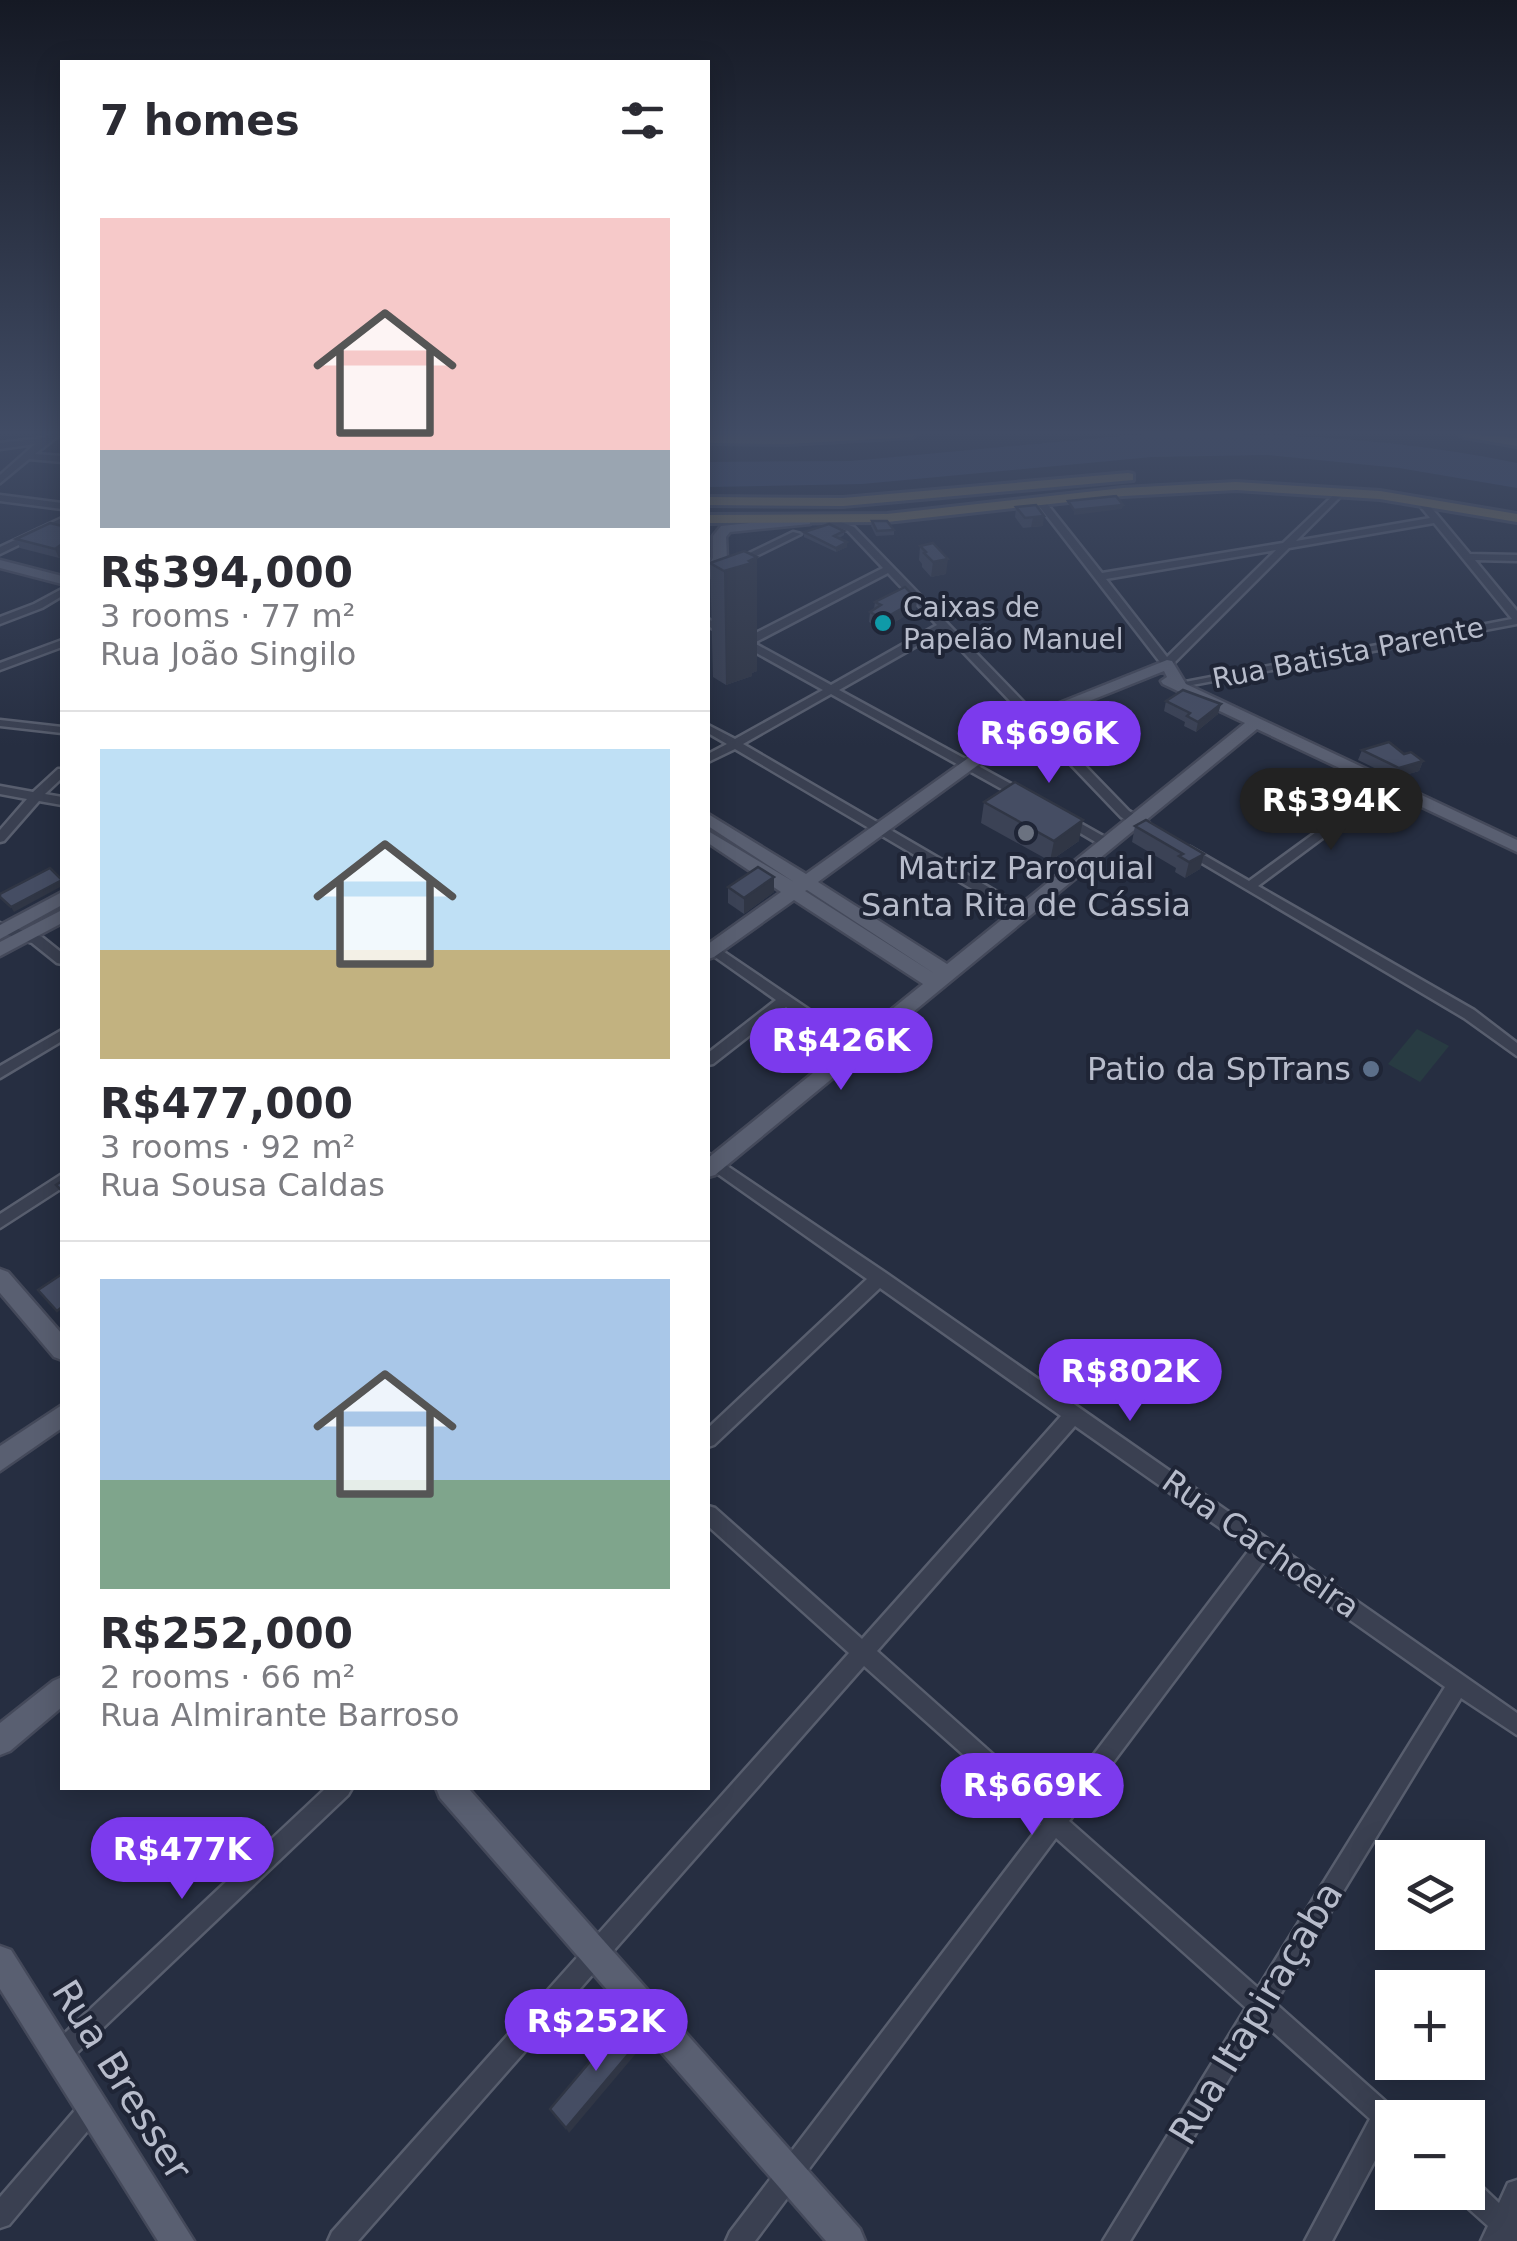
<!DOCTYPE html>
<html lang="en">
<head>
<meta charset="utf-8">
<style>
	:root { --surface:#fff; --page:#f7f7f7; --text:#2b2b33; --muted:#7c7c81; --line:#e1e1e2; --accent:#7c3aed }
	body { margin:0; font-family:"DejaVu Sans",sans-serif; background:var(--page); color:var(--text); height:100vh; display:flex; flex-direction:column; font-size:38px; white-space:nowrap }
	* { box-sizing:border-box; margin:0 }
	p { font-size:32px; color:var(--muted) }
	.icon { flex:none; width:55px; height:55px; fill:none; stroke:currentColor; stroke-width:2; stroke-linecap:round; stroke-linejoin:round }
	.map { position:relative; flex:1; overflow:hidden }
	.side { position:absolute; left:60px; top:60px; width:650px; height:1730px; display:flex; flex-direction:column; background:var(--surface); border-radius:0px; box-shadow:0 5px 25px #0003 }
	.side>* { flex:none }
	.buttons { position:absolute; left:1375px; top:1840px; display:grid; gap:20px }
	.buttons a { display:grid; place-items:center; width:110px; height:110px; border-radius:0px; background:var(--surface); box-shadow:0 5px 25px #0003; font-size:50px }
	.price { position:absolute; translate:-50% -85px; padding:0 22px; border-radius:35px; background:var(--accent); color:#fff; font-size:32px; line-height:65px; filter:drop-shadow(0 2px 5px #0008) }
	.price::after { content:''; position:absolute; left:50%; top:60px; width:30px; height:22px; margin-left:-15px; background:inherit; clip-path:polygon(0 0,100% 0,50% 100%) }
	.price.active { background:#222; color:#fff }
	ul { padding:0; list-style:none }
	li { display:grid; align-content:center; gap:20px; height:530px; padding:0 40px }
	li+li { border-top:2px solid var(--line) }
	li span { display:grid; place-items:center; height:310px; border-radius:0px; color:#555 }
	li>.icon { margin-inline-start:auto }
	span .icon { width:180px; height:180px; fill:#fffc; stroke-width:1 }
	li b { font-size:42px }
	h2 { display:flex; justify-content:space-between; align-items:center; height:120px; padding:0 40px; font-size:42px }
	.map>svg:first-child { display:block }
</style>
</head>
<body>
<div class="map">
<svg width="1517" height="2241" viewBox="0 0 1517 2241">
	<rect width="100%" height="100%" fill="#262e41"/>
	<!-- green -->
	<polygon fill="#283b42" points="1417,1029 1449,1046 1420,1082 1388,1064"/>
	<!-- water -->
	<path fill="#3c496a" d="M1154,433C1276,433 1398,438 1517,463V488L1399,468L1268,455L1152,457L862,484L708,487V462L851,461Z"/>
	<g fill="none" stroke-linecap="round" stroke-linejoin="round">
		<!-- minor casing -->
		<g stroke="#585e6e" stroke-width="5">
			<g id="minor">
				<polygon points="52,433 62,433 35,454 62,456 62,462 29,459 0,483 0,475 35,444 0,449 0,443 43,438"/>
				<path d="M1340,489L1343,490V494L1296,541L1430,518L1416,501L1424,499L1470,554L1517,555V561L1475,560L1517,611V624L1176,688L1174,686L1180,683L1512,619L1434,523L1289,548L1171,666H1163L1036,502L1044,500L1102,573L1283,543ZM1276,550L1167,657L1106,579Z"/>
				<polygon points="0,495 62,503 62,509 0,501"/>
				<polygon points="62,518 62,524 0,554 0,547"/>
				<path d="M830,518L854,527L1129,811L1149,823V829H1141L1121,817L943,631L839,690L1026,792V798H1018L831,694L743,744L1028,910L1030,913L1028,916H1018L735,749L708,762V754L727,744L708,733V725L735,739L823,690L708,626V619L746,638L883,568L848,531L827,523L825,521ZM888,573L937,625L831,685L754,643Z"/>
				<polygon points="793,532 801,534 740,564 731,562"/>
				<polygon points="62,589 62,596 42,608 0,624 0,617 34,604"/>
				<polygon points="62,640 62,647 0,670 0,663"/>
				<polygon points="0,720 62,727 62,733 0,726"/>
				<polygon points="58,769 62,769 62,778 45,794 62,797 62,805 39,801 4,841 0,842 0,830 27,799 0,794 0,786 33,792"/>
				<polygon points="1386,781 1392,785 1390,788 1258,886 1474,1010 1517,1043 1517,1056 1464,1018 1180,850 1186,846 1190,847 1249,881"/>
				<polygon points="1064,814 1112,841 1114,844 1112,847 1104,847 1060,821 1058,818"/>
				<polygon points="0,923 42,937 62,953 62,964 57,963 32,943 0,932"/>
				<polygon points="708,941 861,1045 863,1049 861,1053 851,1053 786,1007 713,1064 708,1065 708,1053 776,1000 708,952"/>
				<polygon points="62,1030 62,1041 0,1078 0,1066"/>
				<path d="M708,1153L886,1273L1517,1713V1735L1461,1698L1275,2003L1393,2108L1402,2118H1392V2135L1389,2134L1332,2241H1305L1370,2119L1263,2023L1130,2241H1103L1246,2008L1056,1838L755,2241H726L730,2232L1041,1824L864,1666L358,2241H328L332,2232L849,1653L708,1526V1506L715,1508L862,1639L1061,1416L880,1288L714,1445L708,1447V1428L867,1279L708,1167ZM1075,1426L1250,1549L1053,1808L877,1651ZM1265,1560L1445,1687L1258,1988L1069,1821Z"/>
				<polygon points="62,1174 62,1188 0,1228 0,1214"/>
				<polygon points="326,1788 352,1788 348,1795 66,2063 58,2067 50,2063 46,2055 50,2047"/>
				<polygon points="92,2096 100,2100 104,2108 100,2116 9,2225 0,2228 0,2197 84,2100"/>
				<polygon points="1468,2179 1477,2182 1499,2203 1508,2183 1517,2180 1517,2241 1481,2241 1488,2226 1459,2200 1456,2192 1468,2192"/>
			</g>
		</g>
		<!-- major casing -->
		<g stroke="#44495a" stroke-width="5">
			<g id="major">
				<polygon points="805,517 810,518 810,524 730,532 726,537 727,559 713,576 708,577 708,565 713,558 713,536 721,526"/>
				<polygon points="0,560 62,576 62,584 0,568"/>
				<path d="M1167,660L1172,661L1186,684L1517,840V852L1257,729L715,1175L708,1177V1158L923,984L794,900L714,957L708,959V944L781,892L708,843V831L794,882L708,826V814L806,874L1027,716ZM1164,671L1167,677L1161,681L1163,684L1245,723L947,964L818,882L1037,722ZM807,890L935,974L805,891Z"/>
				<polygon points="62,892 62,905 0,939 0,925"/>
				<polygon points="62,910 62,923 0,956 0,942"/>
				<polygon points="0,1269 8,1272 62,1334 62,1360 54,1357 0,1293"/>
				<polygon points="62,1405 62,1428 0,1471 0,1446"/>
				<polygon points="62,1677 62,1707 10,1751 0,1755 0,1723 53,1681"/>
				<polygon points="436,1788 468,1788 860,2229 865,2241 826,2241 440,1798"/>
				<polygon points="0,1946 11,1950 194,2241 158,2241 0,1989"/>
			</g>
		</g>
		<!-- highway casing -->
		<g stroke="#454b5b" stroke-width="6">
			<g id="highway">
				<polygon points="850,433 919,433 912,437 787,444 708,443 708,435"/>
				<polygon points="1458,433 1517,438 1517,446 1464,437"/>
				<polygon points="1128,473 1133,474 1133,480 843,506 708,505 708,497 843,498"/>
				<polygon points="1236,482 1380,491 1517,514 1517,522 1380,499 1236,490 1123,496 887,522 708,523 708,515 887,514 1123,488"/>
			</g>
		</g>
		<!-- minor -->
		<use href="#minor" fill="#3a4051" fill-rule="evenodd"/>
		<!-- major -->
		<use href="#major" fill="#595f71" fill-rule="evenodd"/>
		<!-- highway -->
		<use href="#highway" fill="#776f58" fill-rule="evenodd"/>
	</g>
	<!-- wall -->
	<g fill="#3b4255">
		<polygon points="1036,505 1043,526 1023,528 1015,517 1016,507"/>
		<polygon points="872,521 894,530 894,535 876,536 871,526"/>
		<polygon points="62,526 62,556 59,558 20,548 16,539"/>
		<polygon points="844,531 844,535 839,538 847,547 836,552 804,537 804,532"/>
		<polygon points="920,546 946,574 931,577 922,567 922,564 919,560"/>
		<polygon points="744,551 757,671 752,673 752,676 726,685 713,677 710,563"/>
		<polygon points="875,602 916,610 882,629 869,622 870,612 874,609"/>
		<polygon points="1166,701 1218,714 1196,732 1184,726 1185,722 1164,711"/>
		<polygon points="1362,750 1404,754 1423,761 1419,771 1395,778 1358,760"/>
		<polygon points="984,802 1079,841 1050,861 981,823"/>
		<polygon points="1135,826 1204,854 1200,869 1185,878 1175,872 1176,868 1132,842"/>
		<polygon points="774,877 774,892 744,914 728,903 728,887"/>
	</g>
	<!-- shaded-wall -->
	<g fill="#303645">
		<polygon points="1123,505 1122,509 1074,515 1074,510"/>
		<polygon points="1044,516 1043,526 1031,527 1033,518"/>
		<polygon points="847,542 847,547 836,552 836,548"/>
		<polygon points="62,544 62,556 59,558 55,549"/>
		<polygon points="757,557 757,671 752,673 752,676 726,685 724,571"/>
		<polygon points="948,559 946,574 931,577 933,562"/>
		<polygon points="917,600 916,610 882,629 883,619"/>
		<polygon points="1221,704 1218,714 1196,732 1198,722"/>
		<polygon points="1423,761 1419,771 1395,778 1399,768"/>
		<polygon points="1083,820 1079,841 1050,861 1054,841"/>
		<polygon points="1204,854 1200,869 1185,878 1189,862"/>
		<polygon points="774,877 774,892 744,914 744,898"/>
		<polygon points="62,880 62,886 14,912 11,907"/>
		<polygon points="642,2038 644,2044 569,2133 566,2128"/>
	</g>
	<!-- building -->
	<g fill="#454d63" stroke="#303645" stroke-width="2.5">
		<polygon points="1116,496 1123,505 1074,510 1068,501"/>
		<polygon points="1036,505 1044,516 1025,518 1016,507"/>
		<polygon points="872,521 887,521 894,530 877,531"/>
		<polygon points="50,523 62,526 62,544 55,549 16,539"/>
		<polygon points="829,524 844,531 834,536 847,542 836,548 804,532"/>
		<polygon points="933,543 948,559 933,562 924,553 926,552 920,546"/>
		<polygon points="744,551 757,557 749,561 752,563 724,571 710,563"/>
		<polygon points="905,587 917,600 883,619 870,612 881,605 875,602"/>
		<polygon points="1183,690 1221,704 1198,722 1187,716 1190,713 1166,701"/>
		<polygon points="1389,742 1404,754 1411,752 1423,761 1399,768 1362,750"/>
		<polygon points="1015,782 1083,820 1054,841 984,802"/>
		<polygon points="1146,820 1204,854 1189,862 1179,856 1183,854 1135,826"/>
		<polygon points="758,867 774,877 744,898 728,887"/>
		<polygon points="50,868 62,880 11,907 0,897 0,894"/>
		<polygon points="62,1181 62,1191 56,1185"/>
		<polygon points="62,1274 62,1307 57,1311 38,1290"/>
		<polygon points="626,2019 642,2038 566,2128 550,2109"/>
	</g>
	<!-- sky -->
	<linearGradient id="sky" x2="0" y2="1"><stop stop-color="#151924"/><stop offset="0.58" stop-color="#414c65"/><stop offset="1" stop-color="#414c65" stop-opacity="0"/></linearGradient>
	<rect width="1517" height="746" fill="url(#sky)"/>
	<!-- markers -->
	<circle fill="#0f9aa8" stroke="#1f2536" stroke-width="4" cx="883" cy="623" r="10"/>
	<circle fill="#6b7280" stroke="#1f2536" stroke-width="4" cx="1026" cy="833" r="10"/>
	<circle fill="#5c6f8a" stroke="#1f2536" stroke-width="4" cx="1371" cy="1069" r="10"/>
	<g text-anchor="middle" dominant-baseline="central" stroke-width="8" stroke-linejoin="round" paint-order="stroke">
		<!-- far-poi labels -->
		<g font-size="28" fill="#b7bccb" stroke="#1f2536" text-anchor="start">
			<text x="903" y="607">Caixas de<tspan x="903" dy="32">Papelão Manuel</tspan></text>
		</g>
		<!-- far-street labels -->
		<g font-size="28" fill="#b7bccb" stroke="#1f2536">
			<text transform="translate(1348 653) rotate(-11)">Rua Batista Parente</text>
		</g>
		<!-- poi labels -->
		<g font-size="32" fill="#b7bccb" stroke="#1f2536">
			<text x="1026" y="868">Matriz Paroquial<tspan x="1026" dy="37">Santa Rita de Cássia</tspan></text>
			<text x="1351" y="1069" text-anchor="end">Patio da SpTrans</text>
		</g>
		<!-- street labels -->
		<g font-size="32" fill="#b7bccb" stroke="#1f2536">
			<text transform="translate(1261 1544) rotate(35)">Rua Cachoeira</text>
		</g>
		<!-- near-street labels -->
		<g font-size="38" fill="#b7bccb" stroke="#1f2536">
			<text transform="translate(1256 2013) rotate(-59)">Rua Itapiraçaba</text>
			<text transform="translate(122 2080) rotate(58)">Rua Bresser</text>
		</g>
	</g>
</svg>
<div class="buttons">
<a><svg class="icon" aria-label="layers" viewBox="0 0 24 24"><path d="M12 4l9 5-9 5-9-5zM3 14l9 5 9-5"/></svg></a>
<a>+</a>
<a>−</a>
</div>
<b class="price" style="left:1049px;top:786px">R$696K</b>
<b class="price active" style="left:1331px;top:853px">R$394K</b>
<b class="price" style="left:841px;top:1093px">R$426K</b>
<b class="price" style="left:1130px;top:1424px">R$802K</b>
<b class="price" style="left:1032px;top:1838px">R$669K</b>
<b class="price" style="left:182px;top:1902px">R$477K</b>
<b class="price" style="left:596px;top:2074px">R$252K</b>
<section class="side">
<h2>7 homes<svg class="icon" aria-label="filters" viewBox="0 0 24 24"><path d="M4 7h16M4 17h16"/><circle cx="9" cy="7" r="2"/><circle cx="15" cy="17" r="2"/></svg></h2>
<ul>
<li><span style="background:linear-gradient(#f6c9c9 75%,#9aa5b1 0)"><svg class="icon" aria-label="home" viewBox="0 0 24 24"><path d="M3 11l9-7 9 7M6 9v11h12V9"/></svg></span><div><b>R$394,000</b><p>3 rooms · 77 m²</p><p>Rua João Singilo</p></div></li>
<li><span style="background:linear-gradient(#bfe0f5 65%,#c2b280 0)"><svg class="icon" aria-label="home" viewBox="0 0 24 24"><path d="M3 11l9-7 9 7M6 9v11h12V9"/></svg></span><div><b>R$477,000</b><p>3 rooms · 92 m²</p><p>Rua Sousa Caldas</p></div></li>
<li><span style="background:linear-gradient(#a9c7e8 65%,#7fa58c 0)"><svg class="icon" aria-label="home" viewBox="0 0 24 24"><path d="M3 11l9-7 9 7M6 9v11h12V9"/></svg></span><div><b>R$252,000</b><p>2 rooms · 66 m²</p><p>Rua Almirante Barroso</p></div></li>
</ul>
</section>
</div>
</body>
</html>
